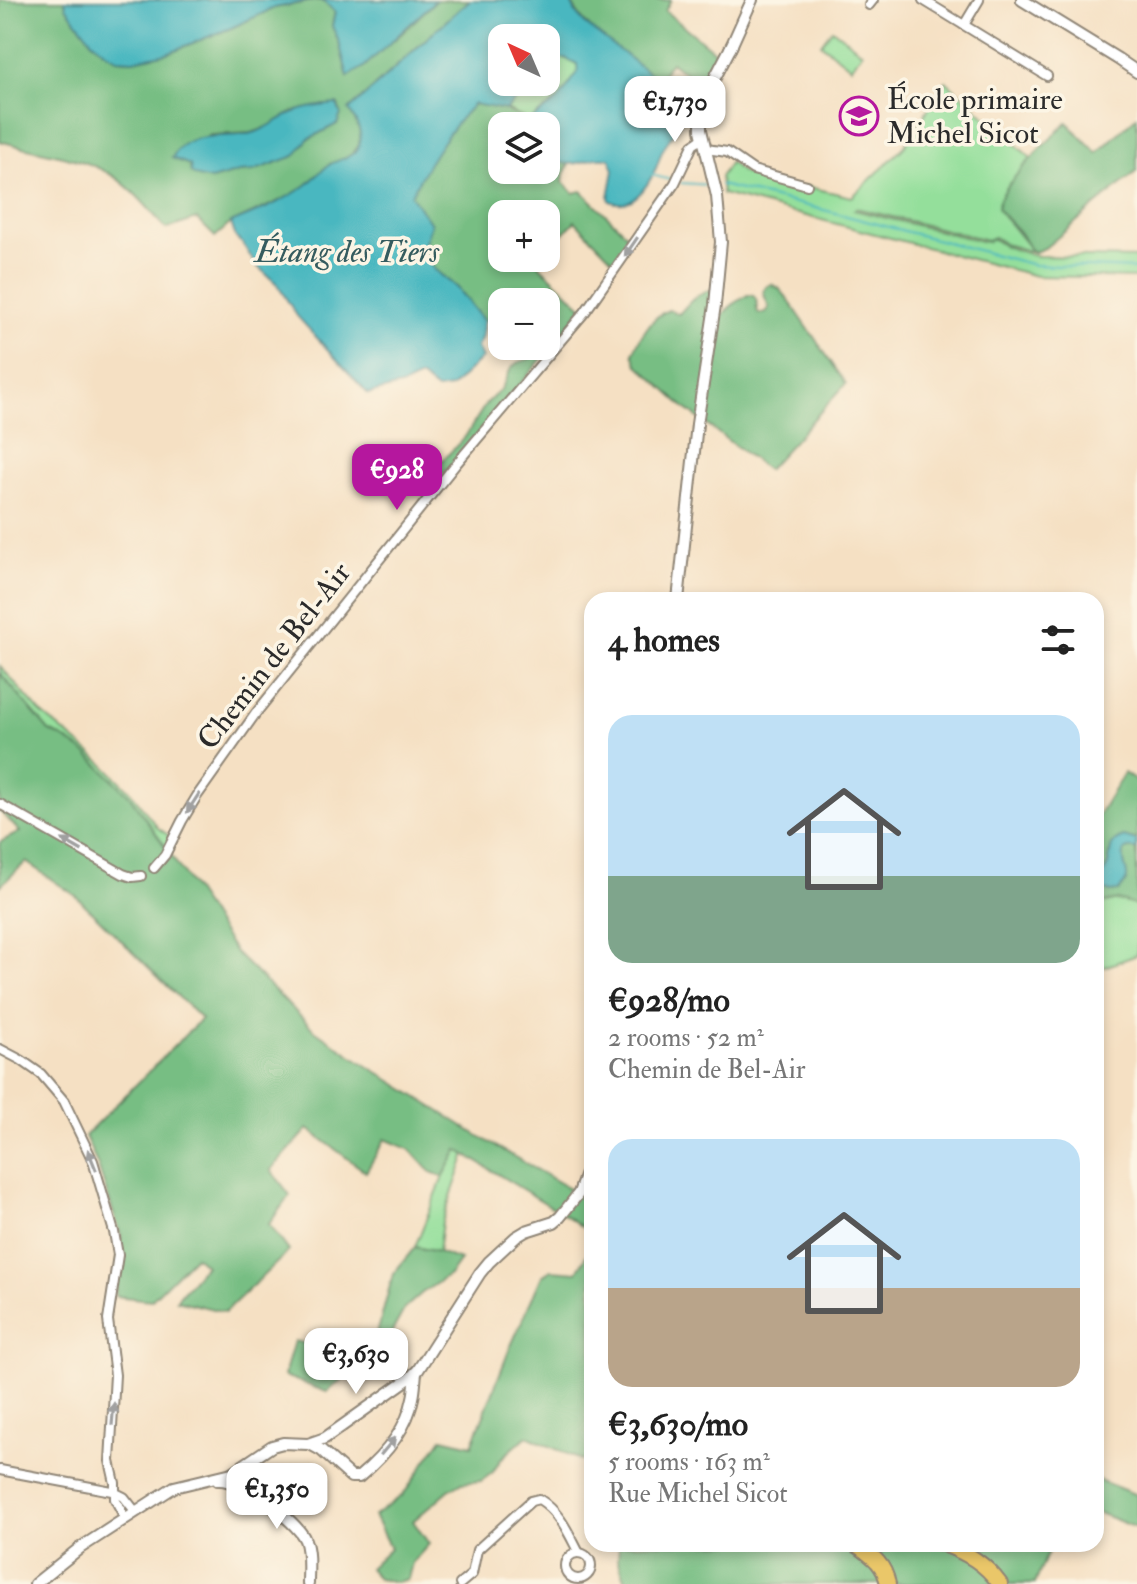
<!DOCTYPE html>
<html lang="en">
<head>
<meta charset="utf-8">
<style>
	:root { --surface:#fff; --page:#f2f2f2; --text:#222; --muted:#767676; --accent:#b5179e }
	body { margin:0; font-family:"IM FELL Double Pica",serif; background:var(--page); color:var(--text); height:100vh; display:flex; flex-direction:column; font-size:30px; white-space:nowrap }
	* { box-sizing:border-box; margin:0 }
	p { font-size:26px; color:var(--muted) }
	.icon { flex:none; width:44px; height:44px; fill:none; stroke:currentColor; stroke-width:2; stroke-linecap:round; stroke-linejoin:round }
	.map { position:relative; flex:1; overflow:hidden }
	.sheet { position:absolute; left:584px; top:592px; width:520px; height:960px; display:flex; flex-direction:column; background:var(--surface); border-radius:24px; box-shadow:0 4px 12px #0003 }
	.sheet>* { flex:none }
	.needle { width:52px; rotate:316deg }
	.buttons { position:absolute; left:488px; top:24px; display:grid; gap:16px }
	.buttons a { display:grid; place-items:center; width:72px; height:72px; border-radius:16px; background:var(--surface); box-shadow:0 4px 12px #0003; font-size:40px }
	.price { position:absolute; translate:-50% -68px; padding:0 18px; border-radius:16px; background:#fff; color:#222; font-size:26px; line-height:52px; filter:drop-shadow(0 2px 4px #0008) }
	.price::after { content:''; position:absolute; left:50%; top:48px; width:24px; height:18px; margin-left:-12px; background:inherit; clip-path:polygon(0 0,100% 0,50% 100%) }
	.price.active { background:var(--accent); color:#fff }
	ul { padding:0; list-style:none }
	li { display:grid; align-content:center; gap:16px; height:424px; padding:0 24px }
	li span { display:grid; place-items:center; height:248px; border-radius:24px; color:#555 }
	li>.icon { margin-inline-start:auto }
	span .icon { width:144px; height:144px; fill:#fffc; stroke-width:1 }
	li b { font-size:34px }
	h2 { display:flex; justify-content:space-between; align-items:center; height:96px; padding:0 24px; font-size:34px }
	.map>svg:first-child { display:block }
</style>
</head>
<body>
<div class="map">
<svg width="1137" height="1584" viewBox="0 0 1137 1584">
	<rect width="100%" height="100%" fill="#fcf5e5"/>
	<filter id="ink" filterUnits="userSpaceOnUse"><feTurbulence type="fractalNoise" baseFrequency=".0125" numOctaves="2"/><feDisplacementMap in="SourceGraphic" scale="16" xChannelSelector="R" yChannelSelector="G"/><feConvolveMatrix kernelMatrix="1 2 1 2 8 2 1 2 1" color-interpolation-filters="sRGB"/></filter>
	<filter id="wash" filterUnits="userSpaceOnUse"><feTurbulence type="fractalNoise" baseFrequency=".006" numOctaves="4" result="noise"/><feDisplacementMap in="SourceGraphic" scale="32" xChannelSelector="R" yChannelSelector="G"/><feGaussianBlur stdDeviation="1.8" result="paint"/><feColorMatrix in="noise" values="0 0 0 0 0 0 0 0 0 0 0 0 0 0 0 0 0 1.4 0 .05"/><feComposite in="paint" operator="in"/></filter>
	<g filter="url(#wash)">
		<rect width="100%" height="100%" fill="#f5e0c3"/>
		<!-- green -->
		<g fill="#94df9b" stroke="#608563" stroke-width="2">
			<polygon points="832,29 862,52 851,67 821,44"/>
			<polygon points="555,58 565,58 577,64 579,72 558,100 529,121 506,110 533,82 546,82 546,68"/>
			<path d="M946,81L1032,159C1019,174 1002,188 997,208L1033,252L1005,244L994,237L987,240L856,208L854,210L981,241L987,242L993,239L1004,246L1035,256L1137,258V278L1036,276L722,194L720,177L730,162L743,173L751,176L802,191L804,186L852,197L904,147Z"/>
			<polygon points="0,666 40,712 102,763 129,790 158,828 171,837 167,848 128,794 56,734 49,731 0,673"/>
			<polygon points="1118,900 1137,906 1137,955 1096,970 1096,905"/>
			<polygon points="458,1149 466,1154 442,1222 438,1252 415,1247 443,1177"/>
		</g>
		<!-- forest -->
		<g fill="#77be83" stroke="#517457" stroke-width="2" fill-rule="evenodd">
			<path d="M0,0H65L66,7L92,41L105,52L117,59L132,60L167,53L231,28L274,8L319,0L326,3L335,12L332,26L339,42L348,77L401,34L436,0H470C429,35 390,73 350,109L361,133L359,145L353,153L345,159L330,164L307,185L288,197L231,223L215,237L197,219L166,229C151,211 129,184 108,173C75,154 35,152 0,141ZM325,105H338L341,114L337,124L308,139L294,156L253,171L239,172L211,180L191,173L190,165L172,158L200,139L211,135L252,133L271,126L293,112Z"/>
			<path d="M570,0H671L665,11L719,55L707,91L671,62L658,81C629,60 585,33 570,0Z"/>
			<path d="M474,104L506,110L529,121L528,126H502V170H546V155L555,161L569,164L564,174L563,182L574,193L582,191L629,237L616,263L575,221L549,249L546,248V214H502V258H535L541,267L583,307L557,339L546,336V302H502V320L493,317L484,321L456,287L435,270L422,252L431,224L410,195C428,163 448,129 474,104Z"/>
			<path d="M1137,116V171L1045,248L1035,252L1030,250L1020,233L997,208C1002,183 1049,141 1067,122L1097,153Z"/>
			<path d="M771,284L779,288L788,299L846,384L767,470L685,408L637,364L633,353C640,337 651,316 669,310L679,314C688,304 698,291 712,290L717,324C723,311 735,302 748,295H751C761,299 753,306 759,314L766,313L769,307L763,292L766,287Z"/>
			<polygon points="546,343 550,344 551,348 449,468 441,475 431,477 427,474 429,470 442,461 465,437 486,404 502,388 511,368 517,363 529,359 541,346 546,346"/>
			<polygon points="0,673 49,731 64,738 88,755 128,794 169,852 235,952 313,1029 366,1065 482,1138 592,1202 592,1234 568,1217 458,1150 443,1177 431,1172 411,1150 385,1139 366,1172 308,1129 271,1170 290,1195 269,1224 289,1251 225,1312 176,1300 205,1265 195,1256 151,1300 115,1296 121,1236 98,1166 85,1136 201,1019 76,896 26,862 0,886 0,842 20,832 0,811"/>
			<polygon points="1124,773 1137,782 1137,842 1134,839 1109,853 1108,864 1100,880 1101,887 1118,891 1124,864 1124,851 1128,849 1137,849 1137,906 1118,900 1096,905 1096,819"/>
			<polygon points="592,1245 592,1465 527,1436 501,1459 493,1472 481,1481 461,1483 449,1490 413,1521 429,1544 412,1563 408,1579 397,1582 378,1579 369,1568 390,1548 374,1516 403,1495 442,1438 472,1445 510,1348 542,1276 551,1270 577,1272"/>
			<polygon points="415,1247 438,1252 460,1260 449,1275 422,1293 405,1308 382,1350 367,1358 327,1392 284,1376 294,1341 368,1358 375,1342 393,1274"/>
			<polygon points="1096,1479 1137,1495 1137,1528 1096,1512"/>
			<polygon points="619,1544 1051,1544 1035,1584 627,1584 618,1559"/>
		</g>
		<!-- water -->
		<g fill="#48b7c0" stroke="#3a7176" stroke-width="2">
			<polygon points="65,0 315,0 274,8 231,28 167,53 133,60 117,59 105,52 92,41 66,7"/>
			<polygon points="319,0 436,0 364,67 348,77 339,42 332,26 335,12 326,3"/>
			<path d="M470,0H570L576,13L586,25L674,92L685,112C679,126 675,132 666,144C661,151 659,161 656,168C648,186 632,211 610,201L609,197L614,170L610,159C588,152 575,176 546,155V126H528L529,121L558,100L578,72L577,64L565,58H555L546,68V38H502V82H533L506,110L474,104C448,129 428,163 411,195L431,224L422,252L435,270L456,287L484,321L482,337L477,347L482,358L451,388L437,390L420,377L404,385L368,394L297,316L277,284L255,264L243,244L236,238L231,223C257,212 282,202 305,186C313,180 320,171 329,165C339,158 354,159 359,145C364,133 355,120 349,110C390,74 429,35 470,0Z"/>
			<path d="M337,104L341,114L337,124L308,139L295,156L253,171L239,172L211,180L198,177L191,173L190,165L172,158C187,126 230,141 256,132C270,127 281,117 295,112C308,107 323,105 337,104Z"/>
			<path d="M1124,837L1137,841V849H1128L1124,851C1120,870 1137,875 1118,891L1110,892L1103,889L1100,880C1102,875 1105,871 1107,867C1113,853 1105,843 1124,837Z"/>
		</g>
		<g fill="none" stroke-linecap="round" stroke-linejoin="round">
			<!-- stream -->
			<g stroke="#48b7c0" stroke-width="2">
				<polyline points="652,175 674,181"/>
				<polyline points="681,183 710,185"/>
				<polyline points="720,185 820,209 1034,265 1137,269"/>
			</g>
		</g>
	</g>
	<g filter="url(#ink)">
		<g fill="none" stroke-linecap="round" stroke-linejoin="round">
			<!-- minor casing -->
			<g stroke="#908677" stroke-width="12">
				<g id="minor">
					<polyline points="923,0 1047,76"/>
					<polyline points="869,5 873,0"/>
					<polyline points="964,25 979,0"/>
					<polyline points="706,149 727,152 753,170 807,185"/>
					<polyline points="0,804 123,874 132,877 141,876"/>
					<polyline points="154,868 165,855 182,821 197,796 256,713 456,464 585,312 675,183 693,145 703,138"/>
					<polyline points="0,1049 21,1060 41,1074 64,1101 93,1161 114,1232 118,1255 108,1320 115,1375 110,1461 115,1483 115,1499 125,1518"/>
					<polyline points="0,1470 112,1491 124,1497 135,1511"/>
					<circle cx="578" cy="1566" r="13"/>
					<path d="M460,1584L472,1574L477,1550L531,1501L539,1499C560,1512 568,1532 579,1553"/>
				</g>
			</g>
			<!-- tertiary casing -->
			<g stroke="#908677" stroke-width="14">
				<g id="tertiary">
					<polyline points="1022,0 1118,59 1137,72"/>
					<polyline points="730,49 752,0"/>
					<polyline points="678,600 697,424 715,305 721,242 717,196 701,130 701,113 709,89 732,45"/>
					<path d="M310,1444L321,1450L351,1477H359C383,1457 407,1430 413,1398C415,1390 415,1381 416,1373"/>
					<path d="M218,1480C238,1478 297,1520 305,1540C310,1553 308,1569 308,1584"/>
					<polyline points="35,1584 80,1548 174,1487 232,1473 272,1446 283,1443 308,1444 325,1438 411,1377 418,1370 480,1273 489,1262 516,1237 526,1231 554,1222 560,1217 579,1193 592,1157"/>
				</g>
			</g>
			<!-- primary casing -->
			<g stroke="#908677" stroke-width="18">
				<g id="primary">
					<path d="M856,1544C872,1556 884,1563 888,1584"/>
					<path d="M943,1544C967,1553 985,1563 1000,1584"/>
				</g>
			</g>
			<!-- minor -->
			<use href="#minor" stroke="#fff" stroke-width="8"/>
			<!-- tertiary -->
			<use href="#tertiary" stroke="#fff" stroke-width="10"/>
			<!-- primary -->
			<use href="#primary" stroke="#eac769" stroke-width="14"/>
		</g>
		<!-- one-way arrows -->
		<defs><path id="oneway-solid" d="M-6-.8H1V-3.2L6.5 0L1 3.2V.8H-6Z" transform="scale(2)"/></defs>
		<g fill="#a0a0a0">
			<use href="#oneway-solid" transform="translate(631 247) rotate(124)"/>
			<use href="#oneway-solid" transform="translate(193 803) rotate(123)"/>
			<use href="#oneway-solid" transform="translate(72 845) rotate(-150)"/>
			<use href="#oneway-solid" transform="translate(92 1160) rotate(-112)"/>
			<use href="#oneway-solid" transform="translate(113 1414) rotate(-85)"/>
			<use href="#oneway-solid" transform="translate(388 1446) rotate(-50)"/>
		</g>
	</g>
	<!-- icons -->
	<defs>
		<g id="school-ring" transform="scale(2)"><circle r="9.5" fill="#fcf5e5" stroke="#b5179e" stroke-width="1.5"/><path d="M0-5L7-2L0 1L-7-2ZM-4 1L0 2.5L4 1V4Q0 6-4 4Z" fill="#b5179e"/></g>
	</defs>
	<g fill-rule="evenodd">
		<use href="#school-ring" x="859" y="116"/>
	</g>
	<g text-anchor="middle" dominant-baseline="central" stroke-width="7" stroke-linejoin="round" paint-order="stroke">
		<!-- poi labels -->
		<g font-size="30" fill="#2b2b2b" stroke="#fcf5e5" text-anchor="start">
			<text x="887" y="99">École primaire<tspan x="887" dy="34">Michel Sicot</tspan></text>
		</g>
		<!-- street labels -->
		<g font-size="30" fill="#2b2b2b" stroke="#fcf5e5">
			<text transform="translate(274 656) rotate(-52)">Chemin de Bel-Air</text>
		</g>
		<!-- water labels -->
		<g font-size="32" font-style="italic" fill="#355c5f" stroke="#fcf5e5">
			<text x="347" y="252">Étang des Tiers</text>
		</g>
	</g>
</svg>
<div class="buttons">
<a><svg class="needle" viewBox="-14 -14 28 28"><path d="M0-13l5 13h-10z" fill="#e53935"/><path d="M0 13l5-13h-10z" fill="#767676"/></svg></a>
<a><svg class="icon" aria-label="layers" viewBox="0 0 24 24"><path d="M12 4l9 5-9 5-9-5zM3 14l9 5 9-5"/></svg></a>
<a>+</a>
<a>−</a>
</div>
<b class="price" style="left:675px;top:144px">€1,730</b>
<b class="price active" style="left:397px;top:512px">€928</b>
<b class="price" style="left:356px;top:1396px">€3,630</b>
<b class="price" style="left:277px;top:1531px">€1,350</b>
<section class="sheet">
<h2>4 homes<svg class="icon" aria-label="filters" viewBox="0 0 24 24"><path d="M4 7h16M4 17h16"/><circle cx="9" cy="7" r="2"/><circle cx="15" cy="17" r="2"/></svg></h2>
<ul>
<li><span style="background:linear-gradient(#bfe0f5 65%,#7fa58c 0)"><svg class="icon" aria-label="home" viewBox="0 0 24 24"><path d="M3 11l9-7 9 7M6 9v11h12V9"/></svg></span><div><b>€928/mo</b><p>2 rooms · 52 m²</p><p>Chemin de Bel-Air</p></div></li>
<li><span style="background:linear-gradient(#bfe0f5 60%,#b9a48a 0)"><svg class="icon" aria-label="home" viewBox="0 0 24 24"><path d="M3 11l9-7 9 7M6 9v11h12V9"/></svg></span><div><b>€3,630/mo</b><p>5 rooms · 163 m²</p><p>Rue Michel Sicot</p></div></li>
</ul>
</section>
</div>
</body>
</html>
